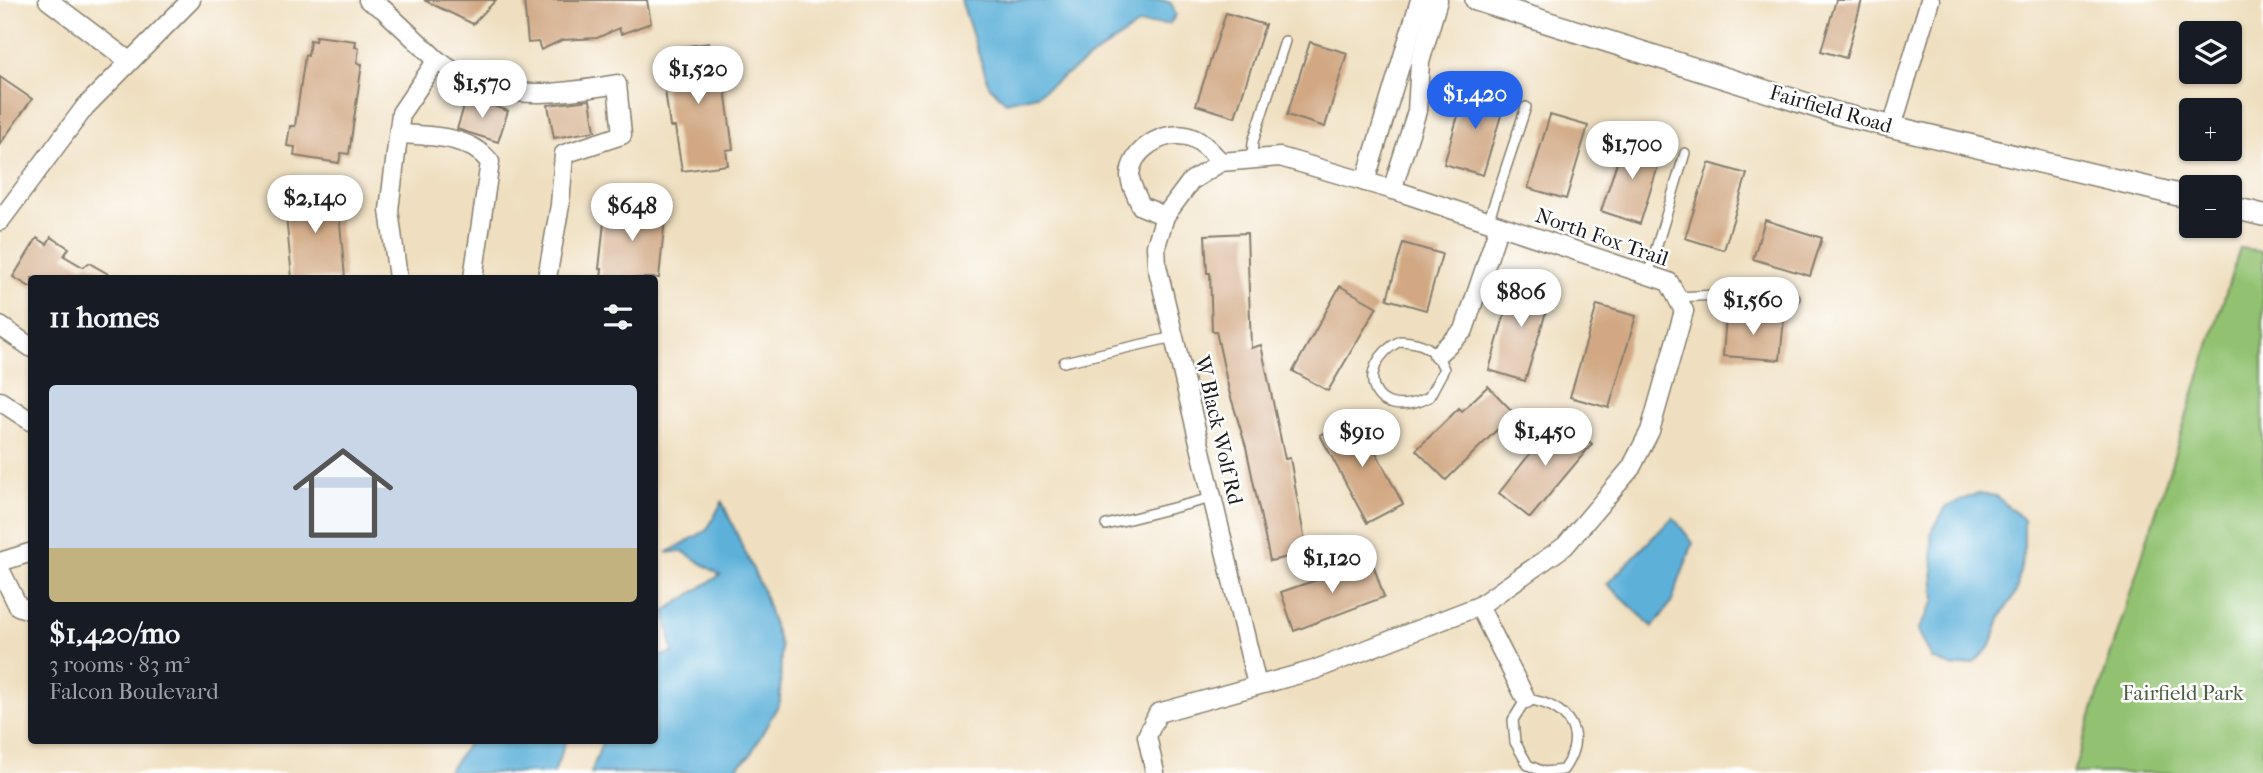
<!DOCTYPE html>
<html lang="en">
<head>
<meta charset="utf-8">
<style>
	:root { --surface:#171b24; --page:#242831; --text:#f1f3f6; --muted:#9ea1a6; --accent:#2563eb }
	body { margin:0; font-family:"IM FELL French Canon",serif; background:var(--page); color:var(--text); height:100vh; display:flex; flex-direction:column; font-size:26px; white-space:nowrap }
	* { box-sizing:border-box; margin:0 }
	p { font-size:23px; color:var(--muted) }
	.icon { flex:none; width:38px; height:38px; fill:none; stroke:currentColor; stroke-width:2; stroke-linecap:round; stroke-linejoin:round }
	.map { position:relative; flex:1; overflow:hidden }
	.panel { position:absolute; left:28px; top:275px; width:630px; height:469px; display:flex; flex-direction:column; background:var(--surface); border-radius:7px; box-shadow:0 2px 5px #0004 }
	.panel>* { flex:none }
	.buttons { position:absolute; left:2179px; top:21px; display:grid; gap:14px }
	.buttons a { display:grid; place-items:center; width:63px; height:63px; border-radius:7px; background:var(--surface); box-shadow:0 2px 5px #0004; font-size:35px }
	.price { position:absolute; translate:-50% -60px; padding:0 16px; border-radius:24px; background:#fff; color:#222; font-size:23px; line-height:46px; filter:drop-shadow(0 2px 4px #0008) }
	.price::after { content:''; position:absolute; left:50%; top:42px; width:21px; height:16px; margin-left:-10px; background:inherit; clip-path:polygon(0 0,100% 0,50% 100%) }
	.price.current { background:var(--accent); color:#fff }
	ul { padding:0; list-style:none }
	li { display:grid; align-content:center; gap:14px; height:371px; padding:0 21px }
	li span { display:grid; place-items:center; height:217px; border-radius:7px; color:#555 }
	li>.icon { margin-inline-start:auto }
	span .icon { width:126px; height:126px; fill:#fffc; stroke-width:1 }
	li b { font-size:30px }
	h2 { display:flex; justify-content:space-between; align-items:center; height:84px; padding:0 21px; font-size:30px }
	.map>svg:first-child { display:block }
</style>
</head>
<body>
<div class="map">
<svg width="2263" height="773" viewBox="0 0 2263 773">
	<rect width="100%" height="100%" fill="#fff"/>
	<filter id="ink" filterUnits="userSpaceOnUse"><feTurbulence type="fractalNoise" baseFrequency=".0143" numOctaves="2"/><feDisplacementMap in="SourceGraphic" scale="14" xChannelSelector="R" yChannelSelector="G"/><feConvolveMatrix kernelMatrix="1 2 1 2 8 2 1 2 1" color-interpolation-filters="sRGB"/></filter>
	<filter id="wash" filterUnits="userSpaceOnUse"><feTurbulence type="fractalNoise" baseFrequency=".00686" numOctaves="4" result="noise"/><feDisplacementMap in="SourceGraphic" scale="28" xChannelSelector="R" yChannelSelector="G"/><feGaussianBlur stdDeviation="1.57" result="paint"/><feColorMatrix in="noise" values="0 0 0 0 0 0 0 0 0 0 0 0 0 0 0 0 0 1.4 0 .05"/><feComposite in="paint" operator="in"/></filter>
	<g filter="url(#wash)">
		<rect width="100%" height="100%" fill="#efdfc0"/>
		<!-- green -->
		<polygon fill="#92c271" stroke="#576f46" stroke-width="2" points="2240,248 2263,252 2263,773 2073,773"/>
		<!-- water -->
		<g fill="#5db1d9" stroke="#3c667a" stroke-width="2">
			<polygon points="961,0 1162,0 1171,3 1176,15 1169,24 1139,24 1037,95 1006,102 989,86"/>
			<polygon points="1978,493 1996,496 2024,520 2024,552 2016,592 2000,618 1991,646 1974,663 1954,667 1932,659 1918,630 1935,601 1931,533 1946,507"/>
			<polygon points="722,502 763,591 781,648 780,702 750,755 730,773 591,773 603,740 654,740 655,657 673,653 665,611 720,575 682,551 666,553 707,530"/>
			<polygon points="1673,517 1693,543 1671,603 1653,627 1607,584"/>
			<polygon points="471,740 566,740 554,773 447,773"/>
		</g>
		<g id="blocks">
			<!-- building -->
			<g fill="#d1a883">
				<polygon points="424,0 496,0 473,24"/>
				<polygon points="524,0 647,0 651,23 621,34 619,28 597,38 562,40 541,50 538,42 528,43"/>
				<polygon points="1836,0 1862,0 1846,58 1821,51"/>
				<polygon points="1226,13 1265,25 1235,117 1196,105"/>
				<polygon points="316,36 356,41 355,47 359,48 357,63 362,64 349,154 341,153 339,163 294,156 295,147 287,146 290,126 295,126 305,55 308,56 310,40 315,41"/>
				<polygon points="1310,42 1347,53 1325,127 1287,115"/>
				<polygon points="709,43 711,52 720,51 733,149 726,150 728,165 682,171 675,127 670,127 661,60 665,60 664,49"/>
				<polygon points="0,77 32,99 0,144"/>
				<polygon points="1466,88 1506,99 1483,175 1444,164"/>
				<polygon points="467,97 508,111 498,142 457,129"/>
				<polygon points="590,100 595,131 554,138 548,105"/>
				<polygon points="1550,115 1588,126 1566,199 1528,188"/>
				<polygon points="1625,138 1663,150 1640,224 1601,211"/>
				<polygon points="1709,163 1747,174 1724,250 1685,238"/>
				<polygon points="337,190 345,278 292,278 284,195"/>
				<polygon points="610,203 656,208 655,217 665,218 659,278 601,278 602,269 599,269 605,213 608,213"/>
				<polygon points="1765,220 1822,238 1810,276 1753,259"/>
				<polygon points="1247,233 1251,348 1261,345 1285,459 1290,458 1307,553 1270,561 1246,447 1229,391 1216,331 1212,331 1210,273 1207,273 1205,235"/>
				<polygon points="51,237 69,248 64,256 83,267 89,263 115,278 32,278 32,288 13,277 37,238 47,244"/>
				<polygon points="1403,243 1442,254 1426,310 1387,299"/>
				<polygon points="1515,277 1553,289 1525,381 1489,370"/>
				<polygon points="1340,286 1377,307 1328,391 1293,371"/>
				<polygon points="1597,305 1636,316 1609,408 1570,397"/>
				<polygon points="1726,316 1784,318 1780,360 1723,356"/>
				<polygon points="1488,386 1514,413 1446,480 1416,450 1459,408 1462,411"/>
				<polygon points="1357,416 1403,504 1367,523 1320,435"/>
				<polygon points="1558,418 1592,444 1530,518 1499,493"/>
				<polygon points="1372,561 1384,597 1294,631 1281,592"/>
			</g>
		</g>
	</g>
	<g filter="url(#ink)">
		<use href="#blocks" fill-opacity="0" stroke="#867e6e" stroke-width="2"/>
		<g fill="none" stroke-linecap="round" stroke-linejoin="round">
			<!-- service casing -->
			<g stroke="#867e6e" stroke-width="12">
				<g id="service">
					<polyline points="1252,159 1253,142 1285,41"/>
					<polyline points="1488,222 1526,107"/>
					<polyline points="1648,275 1685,153"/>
					<polyline points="1677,297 1756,293 1795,298"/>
					<path d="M1400,341C1423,342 1435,348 1444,369L1429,397C1371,426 1352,366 1400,341Z"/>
					<polyline points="1064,362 1174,337"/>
					<polyline points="1106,525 1212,498"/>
					<path d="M1526,699C1568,705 1589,733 1563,770L1544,772L1528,765L1515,742L1513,720Z"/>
				</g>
			</g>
			<!-- minor casing -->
			<g stroke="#867e6e" stroke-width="21">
				<g id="minor">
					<polyline points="48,0 129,61"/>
					<polyline points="368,0 383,9 437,60 401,113 389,210 398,278"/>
					<path d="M437,60C449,68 462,78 475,83C519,100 572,92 617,84L622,135L564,154L560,205L547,278"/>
					<polyline points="1892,127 1930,0"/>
					<path d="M399,134C430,136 469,135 490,162L473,278"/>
					<polyline points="1365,182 1420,0"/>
					<polyline points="1392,190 1417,111 1420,62 1438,0"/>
					<path d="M1165,216L1141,206C1138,198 1130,185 1130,176C1131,150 1162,131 1186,136C1201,139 1211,152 1221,162"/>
					<polyline points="0,221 85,107 191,0"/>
					<polyline points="0,326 32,348"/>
					<polyline points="1438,354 1464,330 1499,226"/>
					<polyline points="0,401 32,422"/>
					<polyline points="0,562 32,552"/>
					<polyline points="0,569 18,606 32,611"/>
					<polyline points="1479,606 1526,699"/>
					<polyline points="1155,773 1147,736 1158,713 1314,670 1479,606 1565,546 1631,468 1650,431 1684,311 1669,282 1397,191 1280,157 1221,162 1191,181 1165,216 1156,246 1157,266 1257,685"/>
				</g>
			</g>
			<!-- tertiary casing -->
			<g stroke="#867e6e" stroke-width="24">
				<g id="tertiary">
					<polyline points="1476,0 1839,114 2191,198"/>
					<polyline points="2230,207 2263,215"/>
				</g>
			</g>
			<!-- service -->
			<use href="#service" stroke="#fff" stroke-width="9"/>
			<!-- minor -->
			<use href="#minor" stroke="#fff" stroke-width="18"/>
			<!-- tertiary -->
			<use href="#tertiary" stroke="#fff" stroke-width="21"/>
		</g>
	</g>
	<g text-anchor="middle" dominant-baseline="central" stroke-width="5" stroke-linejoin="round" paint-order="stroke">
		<!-- street labels -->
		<g font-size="21" fill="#1c1c1c" stroke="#fff">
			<text transform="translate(1831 109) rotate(16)">Fairfield Road</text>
			<text transform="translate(1602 237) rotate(19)">North Fox Trail</text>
			<text transform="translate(1219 430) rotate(77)">W Black Wolf Rd</text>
		</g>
		<!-- park labels -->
		<g font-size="21" fill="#4b5e3e" stroke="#fff">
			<text x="2183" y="693">Fairfield Park</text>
		</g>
	</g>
</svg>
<div class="buttons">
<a><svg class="icon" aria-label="layers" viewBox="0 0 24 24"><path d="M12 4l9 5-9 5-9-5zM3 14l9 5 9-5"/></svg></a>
<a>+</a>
<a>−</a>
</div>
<b class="price" style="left:698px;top:106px">$1,520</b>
<b class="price" style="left:482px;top:120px">$1,570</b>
<b class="price current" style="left:1475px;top:131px">$1,420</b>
<b class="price" style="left:1632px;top:181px">$1,700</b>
<b class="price" style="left:315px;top:235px">$2,140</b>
<b class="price" style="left:632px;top:243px">$648</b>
<b class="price" style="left:1521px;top:329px">$806</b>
<b class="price" style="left:1753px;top:337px">$1,560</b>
<b class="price" style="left:1545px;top:468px">$1,450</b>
<b class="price" style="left:1362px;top:469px">$910</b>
<b class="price" style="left:1332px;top:595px">$1,120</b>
<section class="panel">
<h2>11 homes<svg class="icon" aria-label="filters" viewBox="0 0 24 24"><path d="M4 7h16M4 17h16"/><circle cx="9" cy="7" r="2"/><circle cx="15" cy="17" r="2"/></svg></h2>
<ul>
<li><span style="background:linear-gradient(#c9d6e8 75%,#c2b280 0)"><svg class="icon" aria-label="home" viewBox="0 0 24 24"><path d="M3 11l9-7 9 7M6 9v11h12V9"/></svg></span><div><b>$1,420/mo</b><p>3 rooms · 83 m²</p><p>Falcon Boulevard</p></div></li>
</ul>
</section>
</div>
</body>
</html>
